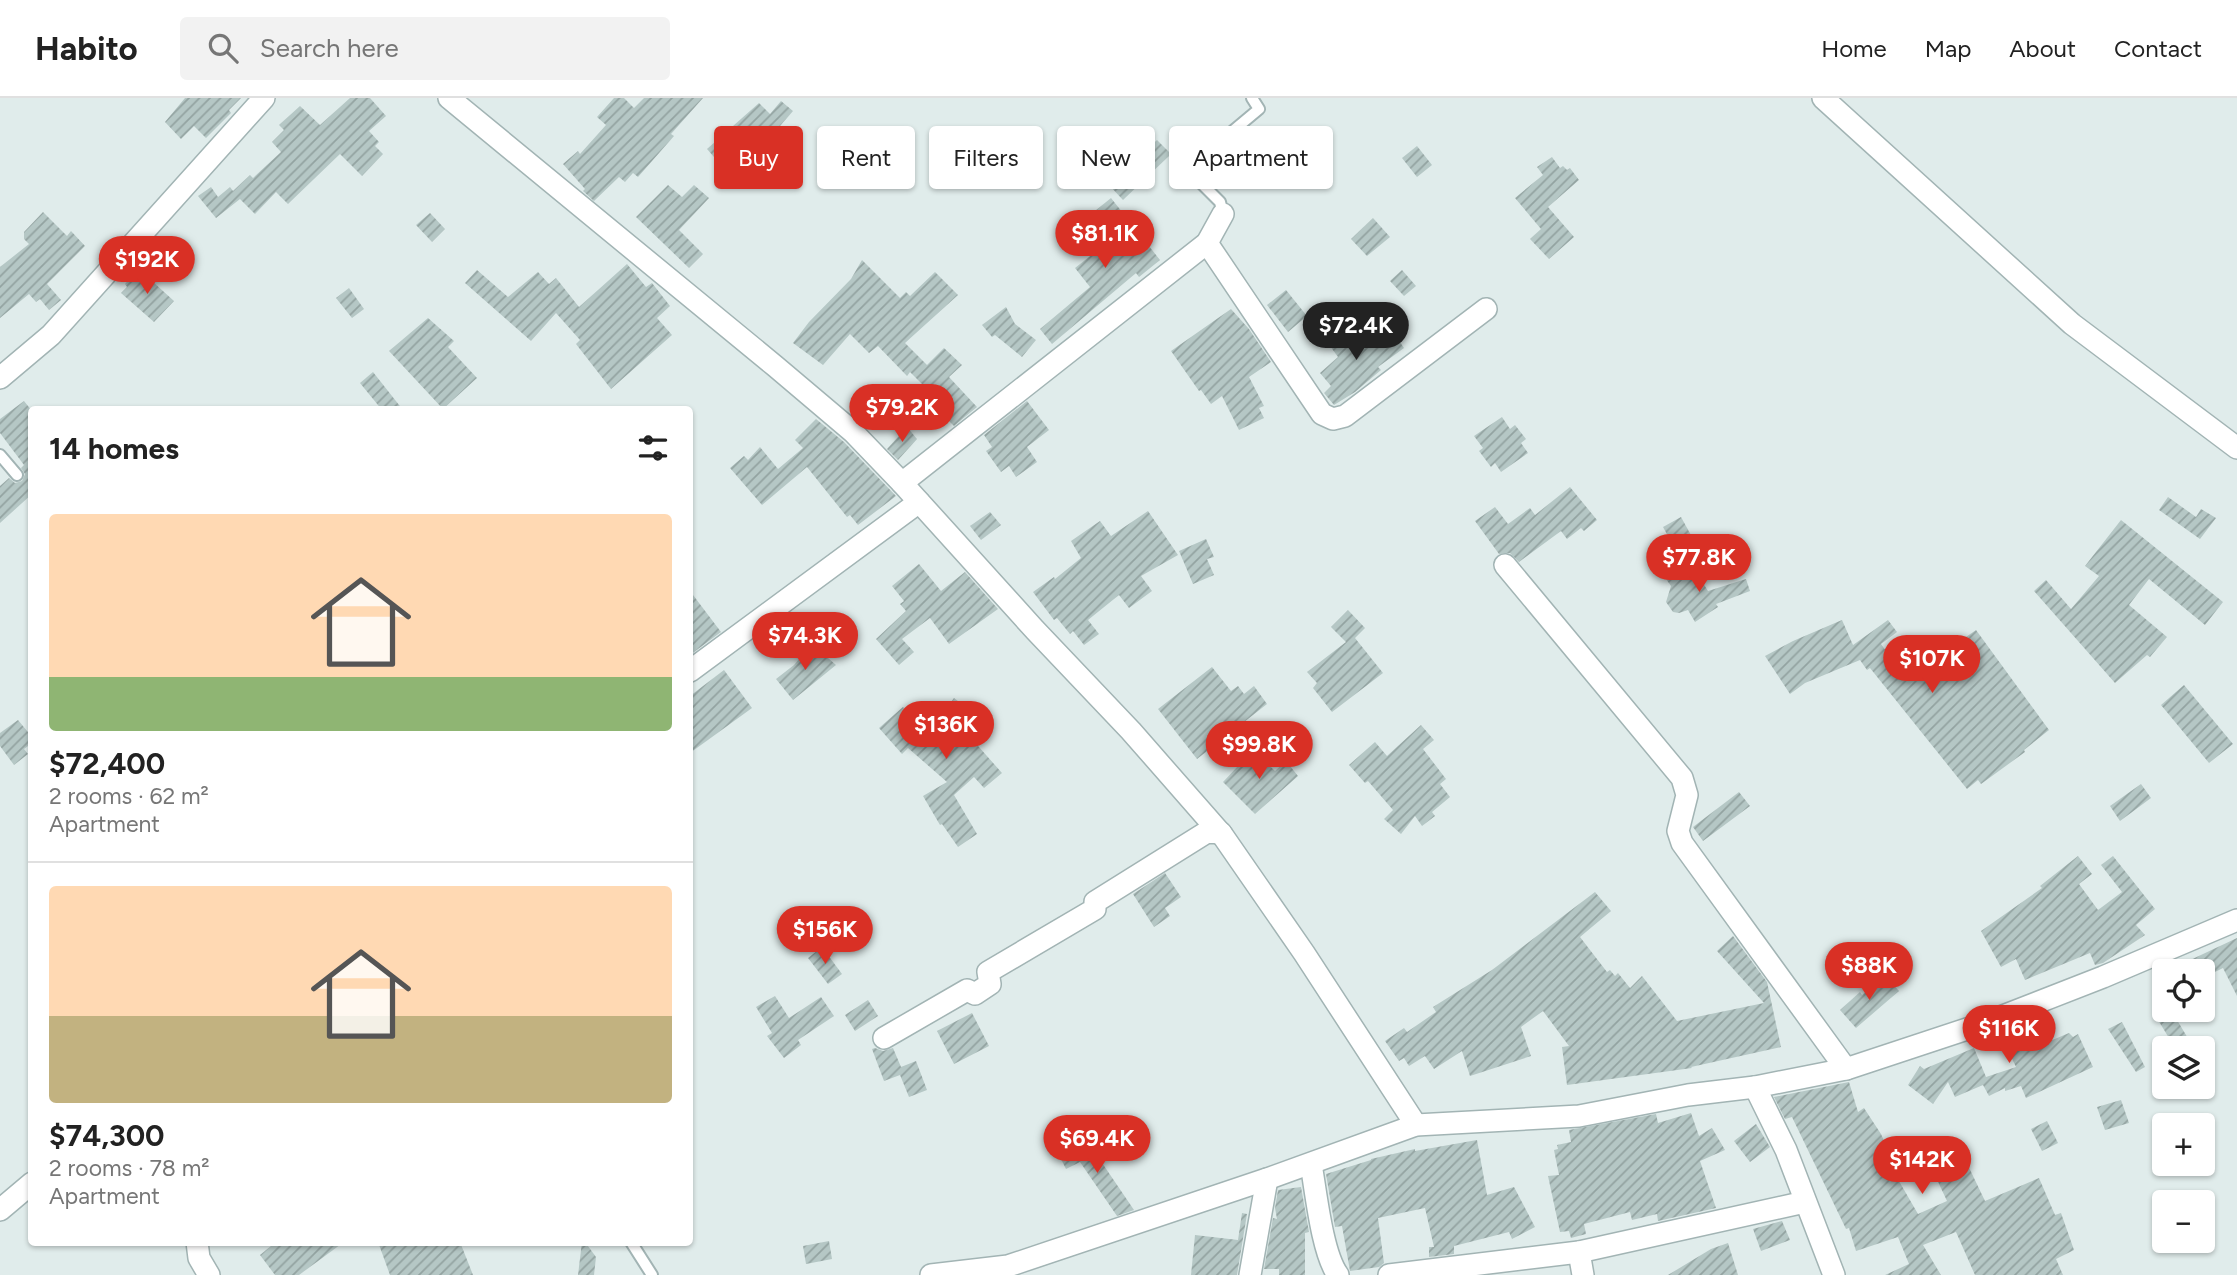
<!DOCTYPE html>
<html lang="en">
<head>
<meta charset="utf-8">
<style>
	:root { --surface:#fff; --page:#f2f2f2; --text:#222; --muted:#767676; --line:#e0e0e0; --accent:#d93025 }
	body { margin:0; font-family:Figtree,sans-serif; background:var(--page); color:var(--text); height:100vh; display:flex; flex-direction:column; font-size:26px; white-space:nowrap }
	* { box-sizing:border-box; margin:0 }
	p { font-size:23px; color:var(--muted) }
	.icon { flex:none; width:38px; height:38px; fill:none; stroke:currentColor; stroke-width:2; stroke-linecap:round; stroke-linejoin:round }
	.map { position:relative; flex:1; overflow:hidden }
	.drawer { position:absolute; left:28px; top:308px; width:665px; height:840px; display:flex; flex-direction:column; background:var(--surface); border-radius:7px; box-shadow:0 2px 5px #0004 }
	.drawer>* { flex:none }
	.top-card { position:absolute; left:714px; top:28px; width:665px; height:63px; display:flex; gap:14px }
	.buttons { position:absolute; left:2152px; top:861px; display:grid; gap:14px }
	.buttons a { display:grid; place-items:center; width:63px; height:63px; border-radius:7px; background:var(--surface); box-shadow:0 2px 5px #0004; font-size:35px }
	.price { position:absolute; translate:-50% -60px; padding:0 16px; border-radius:24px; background:var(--accent); color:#fff; font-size:23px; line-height:46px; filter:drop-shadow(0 2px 4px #0008) }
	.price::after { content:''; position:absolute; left:50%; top:42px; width:21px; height:16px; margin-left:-10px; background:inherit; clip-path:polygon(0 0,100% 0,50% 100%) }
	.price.selected { background:#222; color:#fff }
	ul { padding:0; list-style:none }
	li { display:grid; align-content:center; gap:14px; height:371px; padding:0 21px }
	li+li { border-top:2px solid var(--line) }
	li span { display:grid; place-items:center; height:217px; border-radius:7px; color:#555 }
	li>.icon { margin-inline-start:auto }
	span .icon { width:126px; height:126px; fill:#fffc; stroke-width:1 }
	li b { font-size:30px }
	h2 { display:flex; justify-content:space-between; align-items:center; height:84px; padding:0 21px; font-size:30px }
	.chip { padding:0 24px; border-radius:7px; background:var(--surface); box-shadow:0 2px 5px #0004; font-size:24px; line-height:63px }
	.chip.selected { background:var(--accent); color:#fff }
	header { display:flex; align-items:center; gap:42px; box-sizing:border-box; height:98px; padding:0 35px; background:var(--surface); border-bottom:2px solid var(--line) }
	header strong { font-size:33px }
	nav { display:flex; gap:38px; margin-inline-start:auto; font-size:24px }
	.search { width:490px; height:63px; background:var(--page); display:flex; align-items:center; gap:18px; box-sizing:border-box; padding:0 24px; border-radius:7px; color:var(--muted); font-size:26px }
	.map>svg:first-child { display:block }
</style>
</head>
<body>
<header>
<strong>Habito</strong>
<div class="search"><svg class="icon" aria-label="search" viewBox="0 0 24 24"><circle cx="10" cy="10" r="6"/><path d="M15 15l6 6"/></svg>Search here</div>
<nav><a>Home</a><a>Map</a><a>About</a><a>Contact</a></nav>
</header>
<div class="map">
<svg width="2237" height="1177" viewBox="0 0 2237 1177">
	<defs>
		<pattern id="building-hatch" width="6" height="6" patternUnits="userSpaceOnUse" patternTransform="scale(1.75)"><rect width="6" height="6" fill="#b5c7c5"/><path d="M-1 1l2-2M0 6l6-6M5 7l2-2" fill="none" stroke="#93a3a1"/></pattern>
	</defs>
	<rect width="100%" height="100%" fill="#e0eceb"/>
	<!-- building -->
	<g fill="url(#building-hatch)">
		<polygon points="185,0 241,0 229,12 231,15 206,40 194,28 181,41 165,24"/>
		<polygon points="350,0 370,0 386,18 369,33 379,44 375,48 383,56 362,78 340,56 288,106 276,94 255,116 240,101 216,120 198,98 211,89 218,99 230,89 233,93 250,77 253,80 281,54 272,44 284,32 279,27 300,8 320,27"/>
		<polygon points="614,0 624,0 634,10 644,0 703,0 671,36 674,38 638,79 633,75 625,84 619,79 594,103 583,93 585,91 563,66 578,53 580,56 606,27 597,19"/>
		<polygon points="781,3 793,13 780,28 783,31 764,47 762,45 745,58 740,51 721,67 707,51 759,5 770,16"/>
		<polygon points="1279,29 1294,44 1242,87 1232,73 1261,51 1259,48"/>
		<polygon points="1157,42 1171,56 1123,102 1109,87"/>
		<polygon points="1417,48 1432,67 1417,79 1402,60"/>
		<polygon points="1552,59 1560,70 1563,68 1567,72 1570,70 1579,82 1548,109 1574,139 1549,161 1530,141 1541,131 1515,100 1543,77 1537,69"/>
		<polygon points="668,87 682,99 694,87 709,100 679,132 703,156 689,170 636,119"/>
		<polygon points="1111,100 1160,162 1139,179 1136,175 1052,246 1040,231 1090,189 1075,170 1115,138 1095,113"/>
		<polygon points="43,114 67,138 71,133 85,148 47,186 61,202 49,212 40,201 36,204 29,196 0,220 0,169 29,146 24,141 24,134"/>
		<polygon points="430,115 445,131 432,144 416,127"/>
		<polygon points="1373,120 1390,139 1367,158 1351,141"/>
		<polygon points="862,162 900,200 906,194 910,198 935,174 958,197 905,245 927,267 944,250 962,267 949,279 977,309 954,328 946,320 951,315 910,274 907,278 878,248 869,255 850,236 823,267 793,245 809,224 851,181"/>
		<polygon points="627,166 646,189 652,185 670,208 657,220 672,237 611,291 576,246 580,242 556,215 531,243 465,185 477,172 508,199 538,174 549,186 556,180 579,209"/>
		<polygon points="1402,172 1416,188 1404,198 1390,183"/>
		<polygon points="142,174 174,203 154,224 121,195 127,189 125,186 135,175 138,178"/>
		<polygon points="349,190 364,211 352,220 336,200"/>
		<polygon points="1286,192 1307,218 1288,234 1267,207"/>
		<polygon points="1006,209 1015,226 1036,242 1022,259 995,237 992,239 982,227"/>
		<polygon points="1231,211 1249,231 1271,264 1249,279 1264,308 1259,310 1264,320 1239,332 1222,298 1211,306 1201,292 1199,293 1171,253"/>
		<polygon points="428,220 454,243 448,249 477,280 443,311 389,253"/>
		<polygon points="1342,225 1363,251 1391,231 1404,250 1378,269 1381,272 1355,294 1334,307 1324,295 1331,288 1320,275 1338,259 1325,241"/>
		<polygon points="373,274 403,312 382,312 360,285"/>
		<polygon points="24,303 32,313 32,396 0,425 0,388 9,380 15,385 22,383 25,376 21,370 24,367 0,335 0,321"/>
		<polygon points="1027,303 1049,332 1027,349 1037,364 1016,379 1009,368 1001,374 986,353 992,349 984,337"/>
		<polygon points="1502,319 1510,331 1515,327 1526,341 1521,345 1528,355 1501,374 1495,365 1491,369 1479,353 1483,350 1474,338"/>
		<polygon points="816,321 844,344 896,398 858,427 850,417 847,419 807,369 762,407 730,370 744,358 748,362 760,349 778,371 803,350 795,342"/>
		<polygon points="907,329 917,341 898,362 887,351"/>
		<polygon points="1570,389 1597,422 1584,433 1581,430 1567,441 1561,433 1519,464 1510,455 1499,456 1475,423 1495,409 1508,426 1530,410 1535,417"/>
		<polygon points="2168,399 2196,419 2201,411 2216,420 2200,441 2159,412"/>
		<polygon points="1148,413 1178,457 1141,478 1152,493 1129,510 1119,497 1088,522 1099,536 1084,547 1073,533 1070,536 1057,520 1054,522 1033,494 1054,479 1055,481 1081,460 1071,443 1100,423 1111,438"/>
		<polygon points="990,414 1001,427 981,442 970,428"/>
		<polygon points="1681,419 1692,439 1674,449 1663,429"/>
		<polygon points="2121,422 2223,504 2205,527 2149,481 2129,507 2167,539 2150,559 2147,557 2115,585 2034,493 2046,482 2071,511 2099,478 2085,468"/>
		<polygon points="1206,441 1214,459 1207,461 1214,477 1193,486 1179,453"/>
		<polygon points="919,466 941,493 965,474 998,511 949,546 930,520 902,541 914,554 899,567 876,541 906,513 900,506 904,503 892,488"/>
		<polygon points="1691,466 1708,493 1746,481 1750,493 1716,506 1718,509 1695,524 1688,512 1679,515 1673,514 1666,504 1671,488 1666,481"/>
		<polygon points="690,493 721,534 690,557"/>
		<polygon points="1348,512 1365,530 1355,540 1383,575 1332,614 1313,590 1317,585 1307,574 1346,544 1331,529"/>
		<polygon points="1842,522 1853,547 1888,522 1897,534 1881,546 1900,573 1907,568 1913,576 1976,532 2049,632 2024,652 2025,654 1981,686 1978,682 1967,691 1870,570 1867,572 1860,562 1805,585 1790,596 1765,558 1793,543"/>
		<polygon points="812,546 836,567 793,602 776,581 794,567"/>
		<polygon points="1212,569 1231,593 1238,588 1244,596 1254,588 1267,606 1197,661 1158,611"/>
		<polygon points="724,572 752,610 690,655 690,598"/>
		<polygon points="2184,587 2233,646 2209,665 2161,607"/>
		<polygon points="954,600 984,623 971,640 1002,675 984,690 974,679 954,697 977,736 958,749 942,726 940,727 923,698 947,684 908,650 902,656 879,630 903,609 927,637"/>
		<polygon points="18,622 32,639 32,645 24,651 28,656 14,667 0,648 0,635"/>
		<polygon points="1421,627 1434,642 1423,651 1446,681 1440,686 1450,699 1432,714 1435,718 1422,728 1415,718 1401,736 1384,721 1393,712 1368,683 1365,685 1349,667 1375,644 1387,658"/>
		<polygon points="1253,652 1275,673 1286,663 1298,678 1255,716 1223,684"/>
		<polygon points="2141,686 2151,700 2120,723 2110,708"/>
		<polygon points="1739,694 1750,708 1703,743 1693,729"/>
		<polygon points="2078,758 2092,776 2079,786 2098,812 2122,794 2101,767 2113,758 2155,811 2136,827 2145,837 2103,865 2095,867 2090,855 2025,882 2016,861 2001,869 1981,833 2042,790 2040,788"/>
		<polygon points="1165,775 1181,799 1165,810 1170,818 1154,829 1133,796"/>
		<polygon points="1595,794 1611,813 1580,839 1607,874 1610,872 1615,878 1618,875 1630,890 1642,878 1677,923 1764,905 1717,853 1733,838 1767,884 1781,949 1691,969 1692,970 1567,987 1562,949 1569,948 1543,913 1521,929 1531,958 1470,978 1462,953 1434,971 1425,958 1409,968 1404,960 1399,963 1385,943 1404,930 1407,934 1436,914 1433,909 1492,872"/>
		<polygon points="2237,840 2237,898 2223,870 2203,880 2203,873 2167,873"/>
		<polygon points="822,849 842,876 828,886 808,860"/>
		<polygon points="1885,877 1899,893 1856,930 1840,912 1860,894 1862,897"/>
		<polygon points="775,898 789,920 821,899 834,918 798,942 801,947 784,960 767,938 772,935 756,909"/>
		<polygon points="868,902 878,918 855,933 845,917"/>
		<polygon points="2152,912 2171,912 2189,942 2175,950"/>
		<polygon points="972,915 989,948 954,966 937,933"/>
		<polygon points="2038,918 2050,943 2069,935 2073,939 2078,936 2093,969 2026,1000 2021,988 2005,993 2005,990 1989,998 1983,987 1955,999 1948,984 1933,1006 1908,987 1920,968 1924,971 1974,950 1986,979 2016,969 2003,942 2003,935"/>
		<polygon points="2122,924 2145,969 2136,974 2108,931"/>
		<polygon points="875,950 883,953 893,950 901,969 916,963 927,992 909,999 900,977 884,983 872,951"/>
		<polygon points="1849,984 1858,1014 1864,1010 1881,1036 1896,1070 1892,1071 1918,1116 1947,1103 1933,1073 1963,1057 1985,1103 2039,1080 2055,1117 2061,1115 2074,1152 2056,1161 2063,1177 1975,1177 1956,1134 1923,1147 1941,1177 1885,1177 1909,1166 1898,1139 1856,1153 1849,1130 1846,1131 1792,1019 1785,1021 1774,999"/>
		<polygon points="2121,1002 2129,1025 2105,1032 2097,1009"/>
		<polygon points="1691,1015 1699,1038 1712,1030 1725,1052 1700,1063 1716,1110 1658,1123 1657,1116 1632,1122 1630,1114 1584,1126 1586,1136 1571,1140 1569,1133 1560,1134 1548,1078 1559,1077 1554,1052 1558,1051 1557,1047 1571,1044 1569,1032 1656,1016 1658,1025"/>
		<polygon points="2047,1023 2058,1045 2042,1053 2031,1031"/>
		<polygon points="1756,1026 1770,1049 1750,1064 1734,1043"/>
		<polygon points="1087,1040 1094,1053 1134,1112 1117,1118 1080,1064 1066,1071 1058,1055"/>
		<polygon points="1477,1042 1487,1097 1514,1089 1535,1129 1512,1141 1509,1134 1454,1148 1454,1156 1429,1159 1429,1149 1434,1149 1425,1110 1378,1120 1384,1165 1379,1169 1350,1173 1342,1128 1335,1129 1326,1076 1371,1062 1371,1061 1415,1051 1415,1053"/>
		<polygon points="1301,1089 1309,1134 1305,1135 1305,1177 1279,1177 1279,1171 1264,1171 1273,1120 1277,1121 1275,1110 1278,1092"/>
		<polygon points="1242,1115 1247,1116 1237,1177 1191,1177 1195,1137 1238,1142"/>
		<polygon points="1782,1123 1790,1142 1761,1153 1753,1131"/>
		<polygon points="829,1143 832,1161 806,1166 803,1148"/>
		<polygon points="276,1144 344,1144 299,1177 275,1177 260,1157"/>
		<polygon points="378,1144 460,1144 473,1177 390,1177"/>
		<polygon points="582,1144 585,1144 596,1159 594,1177 578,1177"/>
		<polygon points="1728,1145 1738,1177 1668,1177 1711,1151"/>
	</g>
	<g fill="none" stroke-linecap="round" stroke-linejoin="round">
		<!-- lane casing -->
		<g stroke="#a2b4b4" stroke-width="14">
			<g id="lane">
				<polyline points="1223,116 1220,104 1199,83 1210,52 1259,11 1252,0"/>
				<polyline points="0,357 17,377"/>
				<polyline points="631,1144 652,1177"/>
			</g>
		</g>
		<!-- street casing -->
		<g stroke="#a2b4b4" stroke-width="24">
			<g id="street">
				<polyline points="449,0 775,268 853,334 902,385 1035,532 1131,633 1223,738 1304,855 1416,1027"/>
				<polyline points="1823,0 2072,226 2237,350"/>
				<polyline points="1207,145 1322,316 1333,321 1345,318 1486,211"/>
				<polyline points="0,280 51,237 264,0"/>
				<polyline points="902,385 1207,145 1223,116"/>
				<polyline points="1505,467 1682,680 1687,697 1678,733 1682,745 1846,971"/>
				<polyline points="690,573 919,404"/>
				<polyline points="884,940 967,892 975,896 990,886 988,874 1095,811 1095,804 1207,734 1221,735"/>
				<polyline points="1755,989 1786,1052 1834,1177"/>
				<path d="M1311,1066C1316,1094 1322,1155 1338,1177"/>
				<polyline points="0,1112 32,1085"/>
				<polyline points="197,1144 199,1160 209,1177"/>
				<polyline points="1579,1154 1583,1177"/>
				<polyline points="931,1177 1008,1168 1267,1081 1416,1027 1579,1018 1688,997 1755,989 1846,971 1985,925 2103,879 2237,822"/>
				<polyline points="1250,1177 1267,1081"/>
				<polyline points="1389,1177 1579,1154 1805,1104"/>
			</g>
		</g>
		<!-- lane -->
		<use href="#lane" stroke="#fff" stroke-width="10"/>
		<!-- street -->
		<use href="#street" stroke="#fff" stroke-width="21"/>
	</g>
</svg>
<div class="buttons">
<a><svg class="icon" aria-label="locate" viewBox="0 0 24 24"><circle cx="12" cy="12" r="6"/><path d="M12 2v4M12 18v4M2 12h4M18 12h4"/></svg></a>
<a><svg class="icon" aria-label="layers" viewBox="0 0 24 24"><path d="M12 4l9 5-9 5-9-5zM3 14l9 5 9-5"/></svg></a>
<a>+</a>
<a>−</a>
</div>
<b class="price" style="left:1105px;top:172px">$81.1K</b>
<b class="price" style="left:147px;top:198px">$192K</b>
<b class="price selected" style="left:1356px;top:264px">$72.4K</b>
<b class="price" style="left:902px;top:346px">$79.2K</b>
<b class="price" style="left:1699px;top:496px">$77.8K</b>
<b class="price" style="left:805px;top:574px">$74.3K</b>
<b class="price" style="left:1932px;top:597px">$107K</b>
<b class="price" style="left:946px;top:663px">$136K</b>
<b class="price" style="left:1259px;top:683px">$99.8K</b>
<b class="price" style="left:825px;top:868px">$156K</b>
<b class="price" style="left:1869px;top:904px">$88K</b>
<b class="price" style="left:2009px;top:967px">$116K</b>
<b class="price" style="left:1097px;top:1077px">$69.4K</b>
<b class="price" style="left:1922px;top:1098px">$142K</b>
<div class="top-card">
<a class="chip selected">Buy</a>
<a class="chip">Rent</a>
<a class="chip">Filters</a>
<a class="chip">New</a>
<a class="chip">Apartment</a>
</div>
<section class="drawer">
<h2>14 homes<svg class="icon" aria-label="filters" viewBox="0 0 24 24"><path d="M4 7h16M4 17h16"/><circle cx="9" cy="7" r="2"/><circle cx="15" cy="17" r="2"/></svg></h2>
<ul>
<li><span style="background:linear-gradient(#ffd9b3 75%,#8fb573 0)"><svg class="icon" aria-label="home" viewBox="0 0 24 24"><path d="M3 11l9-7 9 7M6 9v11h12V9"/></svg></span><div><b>$72,400</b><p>2 rooms · 62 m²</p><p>Apartment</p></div></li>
<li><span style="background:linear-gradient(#ffd9b3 60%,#c2b280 0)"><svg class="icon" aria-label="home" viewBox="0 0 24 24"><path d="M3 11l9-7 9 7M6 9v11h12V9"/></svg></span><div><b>$74,300</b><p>2 rooms · 78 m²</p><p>Apartment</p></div></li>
</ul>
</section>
</div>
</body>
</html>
